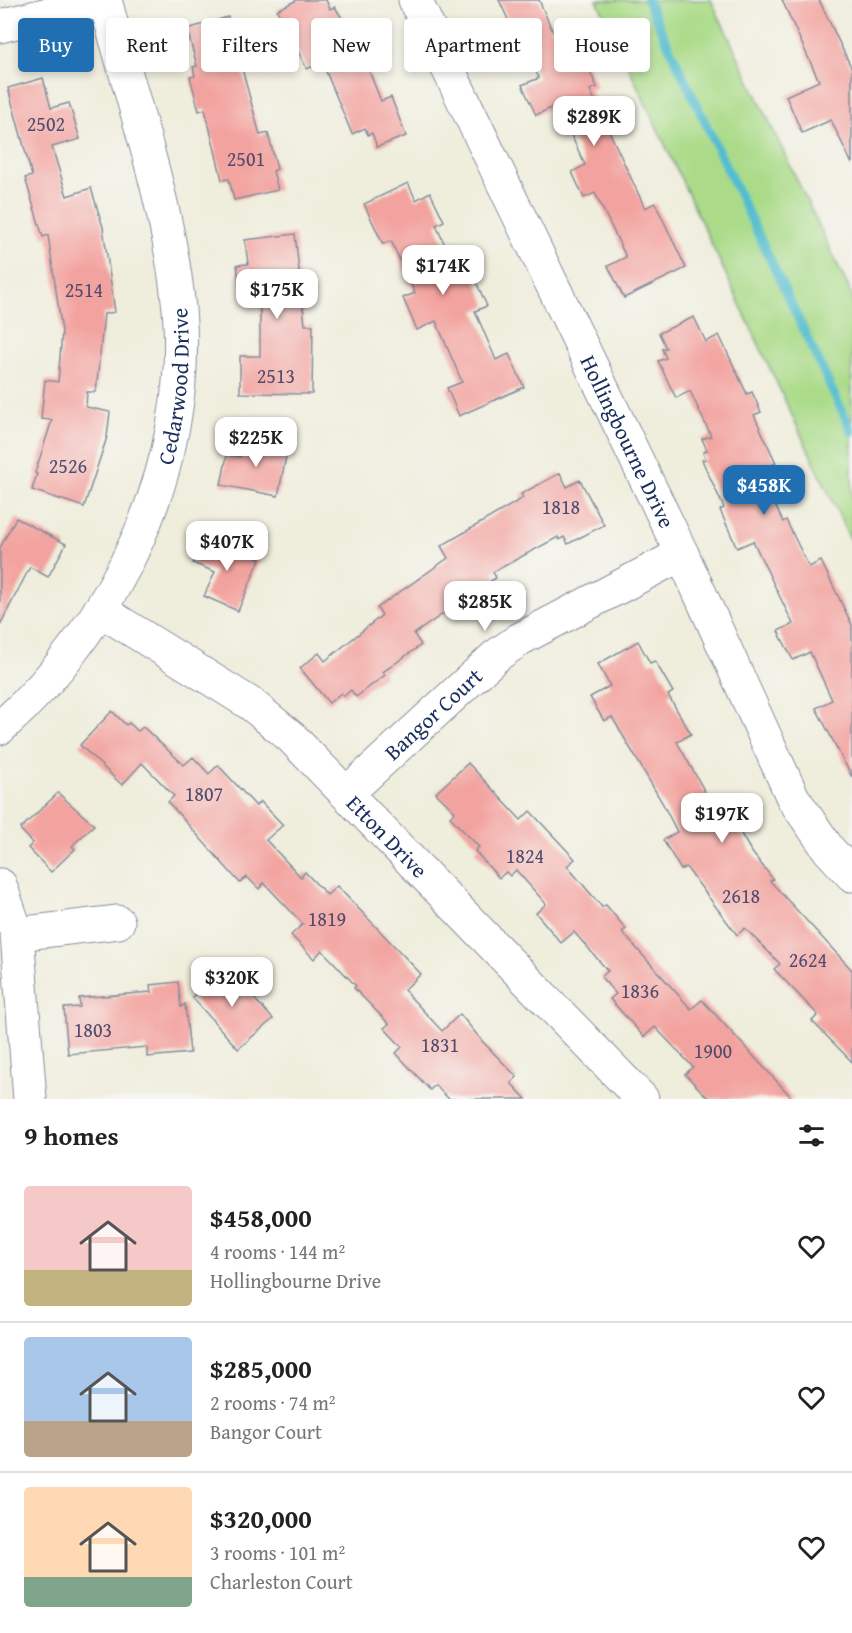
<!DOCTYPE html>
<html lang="en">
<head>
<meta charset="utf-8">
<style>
	:root { --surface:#fff; --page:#f6f6f6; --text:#222; --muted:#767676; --line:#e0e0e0; --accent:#1f6fb2 }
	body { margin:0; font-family:"Gentium Book Plus",serif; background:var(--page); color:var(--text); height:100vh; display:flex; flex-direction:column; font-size:22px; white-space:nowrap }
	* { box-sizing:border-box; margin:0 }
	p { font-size:20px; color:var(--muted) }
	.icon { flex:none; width:33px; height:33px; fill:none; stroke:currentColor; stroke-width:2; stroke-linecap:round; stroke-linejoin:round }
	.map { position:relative; height:1099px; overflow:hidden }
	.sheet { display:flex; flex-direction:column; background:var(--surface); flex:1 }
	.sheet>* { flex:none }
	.hud { position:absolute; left:18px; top:18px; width:816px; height:54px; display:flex; gap:12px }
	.price { position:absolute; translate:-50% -51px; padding:0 14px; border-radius:12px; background:#fff; color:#222; font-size:20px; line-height:39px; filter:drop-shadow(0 2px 3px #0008) }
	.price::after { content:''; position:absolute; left:50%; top:36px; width:18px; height:14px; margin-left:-9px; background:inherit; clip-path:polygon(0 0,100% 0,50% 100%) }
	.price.current { background:var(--accent); color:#fff }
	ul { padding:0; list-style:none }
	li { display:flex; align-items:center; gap:18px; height:150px; padding:0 24px }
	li+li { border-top:2px solid var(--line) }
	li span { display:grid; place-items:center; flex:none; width:168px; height:120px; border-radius:6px; color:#555 }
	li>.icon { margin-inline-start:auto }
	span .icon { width:72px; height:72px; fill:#fffc; stroke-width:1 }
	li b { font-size:26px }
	h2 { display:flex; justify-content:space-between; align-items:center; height:72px; padding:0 24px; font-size:26px }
	.tag { padding:0 21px; border-radius:6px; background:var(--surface); box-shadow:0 3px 9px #0003; font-size:21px; line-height:54px }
	.tag.current { background:var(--accent); color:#fff }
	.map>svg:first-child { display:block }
</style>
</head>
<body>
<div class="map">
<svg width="852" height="1099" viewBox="0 0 852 1099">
	<rect width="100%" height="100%" fill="#f6f6f2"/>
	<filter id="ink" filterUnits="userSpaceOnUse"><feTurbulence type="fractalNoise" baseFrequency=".0167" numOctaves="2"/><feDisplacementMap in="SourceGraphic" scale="12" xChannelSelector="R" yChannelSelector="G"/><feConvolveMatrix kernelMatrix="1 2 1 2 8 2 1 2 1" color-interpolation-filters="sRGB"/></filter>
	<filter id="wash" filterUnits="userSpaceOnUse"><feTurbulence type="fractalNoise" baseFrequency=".008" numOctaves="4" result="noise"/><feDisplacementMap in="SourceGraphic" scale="24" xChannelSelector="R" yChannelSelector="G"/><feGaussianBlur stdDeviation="1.35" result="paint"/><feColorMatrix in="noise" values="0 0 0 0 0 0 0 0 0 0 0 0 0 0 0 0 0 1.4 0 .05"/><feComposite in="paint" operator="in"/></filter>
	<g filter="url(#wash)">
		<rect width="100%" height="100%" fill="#efeddb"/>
		<!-- green -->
		<polygon fill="#abdb89" stroke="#638574" stroke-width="1.5" points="597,0 711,0 852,295 852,543"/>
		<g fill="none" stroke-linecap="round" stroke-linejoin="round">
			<!-- stream -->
			<polyline stroke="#52bdce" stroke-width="9" points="647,0 852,432"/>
		</g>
		<g id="blocks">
			<!-- building -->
			<g fill="#f3a39f">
				<polygon points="297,0 326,0 330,9 335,7 347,26 354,22 368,50 362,53 381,101 391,97 406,136 377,147 372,133 368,135 365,128 352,134 322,62 307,69 277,10"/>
				<polygon points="499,0 539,0 553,32 573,23 584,47 580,49 597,87 590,90 645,208 655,203 686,268 624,298 608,266 626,257 595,193 584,198 572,172 585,165 557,105 536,115 522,85 539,78 516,29 513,30"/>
				<polygon points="782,0 819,0 852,69 852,164 831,120 802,133 786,96 819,81"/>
				<polygon points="228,17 260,135 268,133 277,169 273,171 278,190 234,200 229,179 222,180 205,109 199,111 190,77 195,76 193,67 197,66 187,29"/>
				<polygon points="43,78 51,108 69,103 80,139 52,147 67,196 91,188 103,227 115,312 104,314 96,392 87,392 86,407 110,412 107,437 84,507 32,490 37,474 35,473 52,420 41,419 45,380 58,382 62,332 48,235 43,237 25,178 32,176 8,88"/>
				<polygon points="408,183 416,200 430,192 444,221 436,225 453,263 457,262 464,279 473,275 487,306 475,311 496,360 509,354 524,387 459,416 447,388 462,382 436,321 417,330 403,298 415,293 391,241 383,244 364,204"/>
				<polygon points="295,234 305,325 313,325 312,394 240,393 240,356 260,356 260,297 241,299 237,265 248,264 245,240"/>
				<polygon points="694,317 706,342 719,335 747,394 752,392 761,412 754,415 776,463 759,471 783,522 786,520 809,567 821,561 852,625 852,777 816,708 832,700 810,652 793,660 778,631 793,624 766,568 753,541 737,548 720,510 724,508 702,460 706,459 703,453 707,450 702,439 711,436 690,391 676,398 658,361 666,358 662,349 666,348 659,333"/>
				<polygon points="244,438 288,447 278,496 221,485 227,455 240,457"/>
				<polygon points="560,473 567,487 580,480 604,525 568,544 564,537 559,540 558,537 493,572 496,578 489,582 494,589 466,605 463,600 414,634 421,645 383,672 385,675 356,697 351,690 344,696 341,693 329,703 300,668 319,653 325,661 382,615 377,608 448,558 441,546 523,498 521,494"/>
				<polygon points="16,518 66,544 48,577 30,567 0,625 0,548"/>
				<polygon points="205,536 260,559 238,611 204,596 215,572 193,563"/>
				<polygon points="638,641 650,663 655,661 673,692 668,695 691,734 677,742 713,806 722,801 751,851 773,879 770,881 852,970 852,1062 812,1021 818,1015 774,969 780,964 745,928 737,935 686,867 681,870 663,840 677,832 663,804 612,717 604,721 590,697 610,686 598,664"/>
				<polygon points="112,711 126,725 129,723 138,731 143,727 184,765 193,757 209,774 218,765 256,806 260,801 283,825 266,840 301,877 305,872 327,895 337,886 421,974 404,990 442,1031 460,1014 483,1042 517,1077 511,1083 526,1099 449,1099 435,1085 430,1090 396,1053 402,1047 384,1028 389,1024 354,988 356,986 322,950 314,959 291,935 303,924 264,883 259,889 247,877 240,883 168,802 174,796 142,763 122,785 80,745"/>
				<polygon points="468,763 521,820 530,811 575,859 567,866 602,907 606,905 626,929 622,932 691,1009 702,1000 793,1099 709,1099 685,1074 693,1067 655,1027 644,1037 610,999 616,994 601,977 608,971 574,932 561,943 536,913 546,904 516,870 510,876 506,872 499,878 475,851 479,847 450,817 455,812 436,793"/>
				<polygon points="58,793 94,825 72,846 75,849 51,872 28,848 33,843 20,829"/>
				<polygon points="226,968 273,1019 238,1049 192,997"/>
				<polygon points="178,982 181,1007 185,1004 190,1053 147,1057 147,1047 68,1054 64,1008 80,1007 79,998 151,992 150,985"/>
			</g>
		</g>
	</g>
	<g filter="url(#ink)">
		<use href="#blocks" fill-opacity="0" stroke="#858e9c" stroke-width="1.5"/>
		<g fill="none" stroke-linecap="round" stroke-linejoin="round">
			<!-- street casing -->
			<g stroke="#858e9c" stroke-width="35">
				<g id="street">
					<path id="s1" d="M415,0L682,554L793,798L829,850L852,875"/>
					<polyline points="0,26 105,0"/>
					<path id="s2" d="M100,610L251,704L291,737L642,1099"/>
					<path id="s3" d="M0,728C115,627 193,464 179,309C169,205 132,100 105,0"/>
					<path id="s4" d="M347,793L496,656L520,639L682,554"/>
					<polyline points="0,885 17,934 30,1099"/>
					<polyline points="17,934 118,922"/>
				</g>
			</g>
			<!-- street -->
			<use href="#street" stroke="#fff" stroke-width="33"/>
		</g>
	</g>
	<g text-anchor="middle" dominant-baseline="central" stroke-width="6" stroke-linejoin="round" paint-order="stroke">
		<!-- number labels -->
		<g font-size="20" fill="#514c6e">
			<text x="46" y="123">2502</text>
			<text x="246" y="158">2501</text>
			<text x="84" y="289">2514</text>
			<text x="276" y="375">2513</text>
			<text x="68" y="465">2526</text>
			<text x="561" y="506">1818</text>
			<text x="204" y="793">1807</text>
			<text x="525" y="855">1824</text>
			<text x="741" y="895">2618</text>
			<text x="327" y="918">1819</text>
			<text x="808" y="959">2624</text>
			<text x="640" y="990">1836</text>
			<text x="93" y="1029">1803</text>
			<text x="440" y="1044">1831</text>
			<text x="713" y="1050">1900</text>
		</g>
		<!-- street labels -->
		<g font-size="22" fill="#1b2f5e" stroke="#f6f6f2">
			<text stroke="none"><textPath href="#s3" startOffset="394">Cedarwood Drive</textPath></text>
			<text stroke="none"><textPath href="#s1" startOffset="490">Hollingbourne Drive</textPath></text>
			<text stroke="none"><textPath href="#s4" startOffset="117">Bangor Court</textPath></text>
			<text stroke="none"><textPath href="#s2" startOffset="368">Etton Drive</textPath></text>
		</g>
	</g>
</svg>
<b class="price" style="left:594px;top:147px">$289K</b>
<b class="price" style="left:443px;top:296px">$174K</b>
<b class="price" style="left:277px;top:320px">$175K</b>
<b class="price" style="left:256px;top:468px">$225K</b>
<b class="price current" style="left:764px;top:516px">$458K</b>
<b class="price" style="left:227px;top:572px">$407K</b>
<b class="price" style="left:485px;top:632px">$285K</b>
<b class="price" style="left:722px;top:844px">$197K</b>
<b class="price" style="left:232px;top:1008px">$320K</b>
<div class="hud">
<a class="tag current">Buy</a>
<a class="tag">Rent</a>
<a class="tag">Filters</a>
<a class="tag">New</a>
<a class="tag">Apartment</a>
<a class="tag">House</a>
</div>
</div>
<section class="sheet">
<h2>9 homes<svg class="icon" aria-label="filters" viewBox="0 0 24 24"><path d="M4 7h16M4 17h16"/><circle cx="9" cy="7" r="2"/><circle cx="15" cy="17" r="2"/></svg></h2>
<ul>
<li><span style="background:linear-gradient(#f6c9c9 70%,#c2b280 0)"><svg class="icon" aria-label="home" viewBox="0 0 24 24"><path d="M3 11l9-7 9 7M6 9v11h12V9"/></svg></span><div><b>$458,000</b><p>4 rooms · 144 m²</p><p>Hollingbourne Drive</p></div><svg class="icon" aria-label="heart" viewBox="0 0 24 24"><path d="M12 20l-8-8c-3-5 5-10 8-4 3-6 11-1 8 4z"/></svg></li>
<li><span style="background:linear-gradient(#a9c7e8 70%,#b9a48a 0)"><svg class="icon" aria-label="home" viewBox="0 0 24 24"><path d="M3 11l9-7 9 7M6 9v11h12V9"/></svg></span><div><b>$285,000</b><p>2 rooms · 74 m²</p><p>Bangor Court</p></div><svg class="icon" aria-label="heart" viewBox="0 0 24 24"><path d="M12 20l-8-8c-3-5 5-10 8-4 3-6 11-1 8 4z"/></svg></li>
<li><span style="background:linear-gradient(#ffd9b3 75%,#7fa58c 0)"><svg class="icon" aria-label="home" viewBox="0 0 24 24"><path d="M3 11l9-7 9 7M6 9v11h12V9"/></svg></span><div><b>$320,000</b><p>3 rooms · 101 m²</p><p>Charleston Court</p></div><svg class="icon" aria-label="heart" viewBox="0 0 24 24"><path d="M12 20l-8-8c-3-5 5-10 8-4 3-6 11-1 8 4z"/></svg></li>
</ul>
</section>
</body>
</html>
